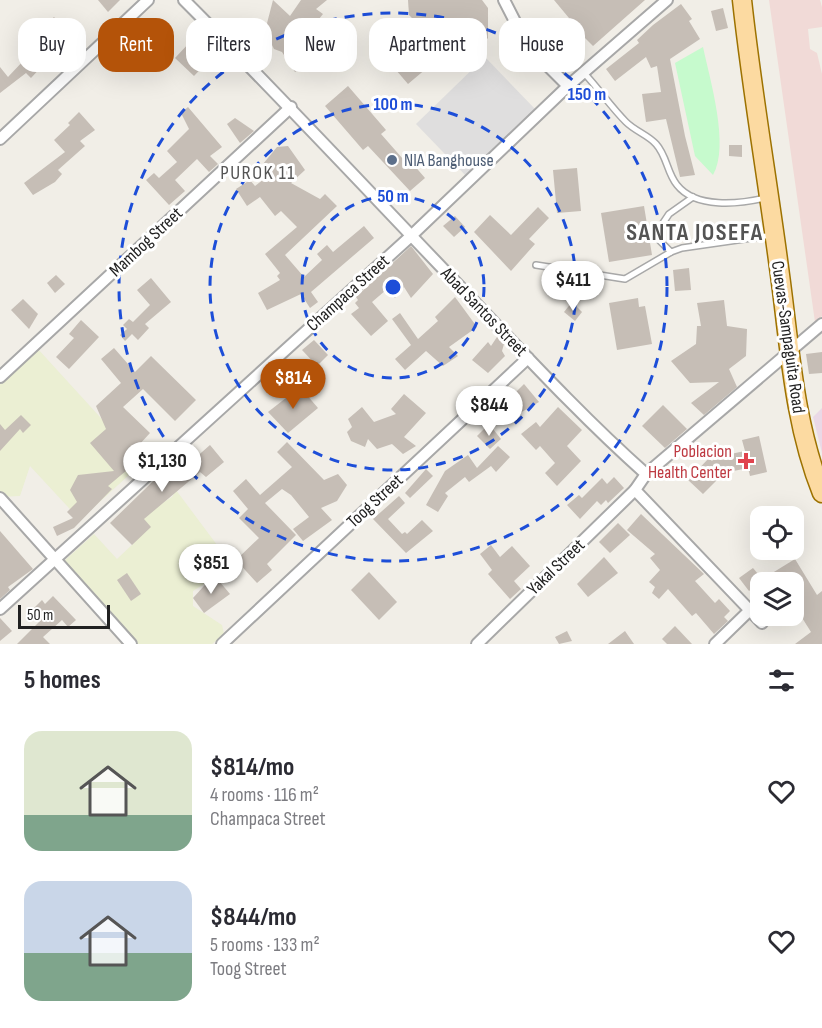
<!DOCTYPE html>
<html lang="en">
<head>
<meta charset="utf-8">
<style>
	:root { --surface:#fff; --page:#f2f2f3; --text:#2b2b33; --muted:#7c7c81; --accent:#b45309 }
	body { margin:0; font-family:"Sofia Sans Condensed",sans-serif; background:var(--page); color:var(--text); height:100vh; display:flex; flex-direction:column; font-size:22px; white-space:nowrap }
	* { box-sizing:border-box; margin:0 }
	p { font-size:20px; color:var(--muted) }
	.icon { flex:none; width:33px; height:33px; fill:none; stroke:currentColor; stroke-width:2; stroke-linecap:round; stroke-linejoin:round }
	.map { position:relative; height:644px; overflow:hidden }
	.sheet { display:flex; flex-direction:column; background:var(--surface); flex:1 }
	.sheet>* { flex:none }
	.guide { position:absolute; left:18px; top:18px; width:786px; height:54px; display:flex; gap:12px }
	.fabs { position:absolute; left:750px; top:506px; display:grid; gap:12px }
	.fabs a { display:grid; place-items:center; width:54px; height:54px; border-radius:12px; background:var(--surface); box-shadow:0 6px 24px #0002; font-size:30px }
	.scale { position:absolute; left:18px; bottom:15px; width:92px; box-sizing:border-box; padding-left:6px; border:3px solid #212121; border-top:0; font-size:16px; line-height:21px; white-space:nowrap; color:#212121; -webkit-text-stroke:4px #fff; paint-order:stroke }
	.price { position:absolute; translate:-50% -51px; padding:0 14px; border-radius:21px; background:#fff; color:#222; font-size:20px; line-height:39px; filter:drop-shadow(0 2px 3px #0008) }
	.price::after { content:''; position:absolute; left:50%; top:36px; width:18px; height:14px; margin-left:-9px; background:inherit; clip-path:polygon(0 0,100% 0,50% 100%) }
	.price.selected { background:var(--accent); color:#fff }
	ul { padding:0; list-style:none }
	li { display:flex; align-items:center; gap:18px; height:150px; padding:0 24px }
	li span { display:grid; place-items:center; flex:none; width:168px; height:120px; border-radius:18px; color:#555 }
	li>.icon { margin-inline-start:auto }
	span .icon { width:72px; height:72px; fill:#fffc; stroke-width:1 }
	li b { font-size:26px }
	h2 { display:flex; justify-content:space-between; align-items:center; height:72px; padding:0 24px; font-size:26px }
	.tag { padding:0 21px; border-radius:18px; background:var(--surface); box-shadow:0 6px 24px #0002; font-size:21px; line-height:54px }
	.tag.selected { background:var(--accent); color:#fff }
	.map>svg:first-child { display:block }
</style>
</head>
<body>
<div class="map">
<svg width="822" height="644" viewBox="0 0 822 644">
	<rect width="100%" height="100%" fill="#f1eee7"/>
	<!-- residential -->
	<polygon fill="#dfdede" points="485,57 536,110 467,177 416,124"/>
	<!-- commercial -->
	<polygon fill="#f1dad7" points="769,0 820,0 822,7 822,27 808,29 810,49 817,53 822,74 822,316 815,322"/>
	<!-- industrial -->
	<polygon fill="#ead9e6" points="822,408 822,453 813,417"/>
	<!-- farmland -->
	<g fill="#ebefd3">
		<polygon points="37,348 142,463 80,520 30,466 20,496 0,497 0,382"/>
		<polygon points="176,490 226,557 212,579 193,591 193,606 222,625 224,634 212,644 136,644 64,561 94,534 117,559 134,543 144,514 172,497"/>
	</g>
	<!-- park -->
	<path fill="#c6facd" d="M703,47C710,80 730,146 713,175L695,156L675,63Z"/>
	<!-- building -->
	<g fill="#c6beb6">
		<polygon points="98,0 120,0 108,12"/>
		<polygon points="273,0 290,16 301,0 327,0 316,9 323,14 297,46 309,62 295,72 282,52 274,49 265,31"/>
		<polygon points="408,0 482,0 488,8 488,38 474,52 444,51 409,15"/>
		<polygon points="554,0 645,0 593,46 567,20 569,18"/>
		<polygon points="681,4 692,19 689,21 700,39 670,59 685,136 695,175 680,177 666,119 646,122 642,94 661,92 657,66 651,68 646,57 615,81 606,69 639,43 637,40 653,25"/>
		<polygon points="723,8 728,28 716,31 711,11"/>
		<polygon points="54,17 66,31 52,45 39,31"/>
		<polygon points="152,27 161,43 151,49 142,33"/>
		<polygon points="191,41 210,59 194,76 175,58"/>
		<polygon points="408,47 427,68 408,84 390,63"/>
		<polygon points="28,48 44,64 31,78 26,73 0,93 0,67 8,77 25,59 21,55"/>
		<polygon points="348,86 386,130 381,134 410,167 413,164 425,178 410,191 368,146 363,150 325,106"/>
		<polygon points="188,107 222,147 210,156 218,164 209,172 197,159 175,180 185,191 169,205 146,180 154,173 159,178 177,162 167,151 189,129 181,113"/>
		<polygon points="79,112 95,130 80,141 85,146 58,170 62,174 55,182 33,195 24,183 65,152 54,140 70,125 68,123"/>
		<polygon points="235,118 254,131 240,143 227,124"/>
		<polygon points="729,145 742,145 742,157 729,156"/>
		<polygon points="288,146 305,170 291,183 320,199 325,194 337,206 285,255 304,277 322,260 317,254 327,245 333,252 364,226 374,238 311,292 318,302 310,308 301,294 267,310 258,293 280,280 277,276 280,273 265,254 297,227 281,211 275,216 260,197 247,206 236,189 250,180 255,186 264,179 258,170 277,147"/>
		<polygon points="577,168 581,211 557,213 553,170"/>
		<polygon points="644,206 652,255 609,262 601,213"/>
		<polygon points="538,207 549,218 529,239 535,244 511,271 474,232 490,215 511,235"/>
		<polygon points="455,216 465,227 454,237 443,226"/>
		<polygon points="411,246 433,274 411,298 404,287 395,298 386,290 372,302 388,321 371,336 351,314 359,308 355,303 358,300 356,297"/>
		<polygon points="689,268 691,290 675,291 673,270"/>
		<polygon points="56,275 65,284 55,293 47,283"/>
		<polygon points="151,278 171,302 145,324 149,328 138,340 132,334 125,341 120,335 127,329 123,325 129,319 133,322 150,305 137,290"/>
		<polygon points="455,297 477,327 449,347 458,356 443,366 426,351 405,370 395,359 411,345 392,319 400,313 418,339 438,321 435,317"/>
		<polygon points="638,298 639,307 645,306 652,344 617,350 609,303"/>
		<polygon points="23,299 38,314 29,329 11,310"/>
		<polygon points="724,300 727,326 747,329 746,356 729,369 737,387 704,415 691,403 719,382 690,383 671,361 696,344 697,326 701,326 697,303"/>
		<polygon points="572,302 582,312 575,321 564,312"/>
		<polygon points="81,320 99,337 69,369 56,357 74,338 69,334"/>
		<polygon points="497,337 504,344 502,351 505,356 488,373 472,360 488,342 491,346"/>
		<polygon points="314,340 328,355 317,366 302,350"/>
		<polygon points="114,348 135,372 151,356 196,400 175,421 143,389 123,407 150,433 127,458 133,465 108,486 112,489 74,528 57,536 53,527 73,518 67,512 77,502 70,490 78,475 114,471 90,443 106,429 96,406 121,383 101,359"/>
		<polygon points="822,352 822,373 809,374 806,354"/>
		<polygon points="524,384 539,402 520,413 508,400"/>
		<polygon points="300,387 318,408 288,433 268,412"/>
		<polygon points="404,394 426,413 404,437 416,446 403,454 392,444 377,449 368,439 365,447 351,441 347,432 352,427 348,419 362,407 374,422 396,414 391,409"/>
		<polygon points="663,405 687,429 665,448 642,426"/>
		<polygon points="558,407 582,430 567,446 581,461 557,486 545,473 555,463 540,446 536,450 521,434 536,422 540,427"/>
		<polygon points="21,415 31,425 23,433 20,429 0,451 0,424 5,430"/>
		<polygon points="489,424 501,439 490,449 477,436"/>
		<polygon points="759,436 767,472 750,476 748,468 724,473 703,494 688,480 709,458 712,461 716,457 745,451 742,440"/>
		<polygon points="287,442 324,480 338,474 347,485 337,501 321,508 332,520 303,541 293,529 309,517 291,495 282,489 265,503 296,535 267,564 272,570 257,583 236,560 259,538 239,518 248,509 233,491 246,479 260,495 292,467 277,452"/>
		<polygon points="210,445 224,462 206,477 200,472 144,519 151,527 132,545 110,523 177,458 185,467"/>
		<polygon points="498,446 510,457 496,472 491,466 469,482 465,477 445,493 448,496 438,512 426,505 445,471 468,455 477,468"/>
		<polygon points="426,469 433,476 410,498 405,493"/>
		<polygon points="614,477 624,488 608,503 606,500 601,505 597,501 580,519 567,505 579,495 582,498 602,478 607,484"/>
		<polygon points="399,496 405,503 388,519 402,534 405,532 407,534 422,520 433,531 406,553 373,519"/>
		<polygon points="641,514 704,574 695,581 715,603 719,599 730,611 724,617 728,621 714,634 696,613 692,616 668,589 659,599 652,593 655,587 649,582 660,570 650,558 655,554 627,530"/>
		<polygon points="618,523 630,535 610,553 599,542"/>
		<polygon points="0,531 33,569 8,587 10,590 0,599"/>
		<polygon points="491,545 500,557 512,546 530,566 514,581 521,589 510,599 488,574 492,570 480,554"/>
		<polygon points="604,557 618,573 588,597 577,584"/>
		<polygon points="795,559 817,595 822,591 822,644 795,644 811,632 794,605 794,582 773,582 769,575"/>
		<polygon points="753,568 763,580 749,591 739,578"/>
		<polygon points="369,572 397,602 379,620 351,590"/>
		<polygon points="127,573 141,594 131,601 117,580"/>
		<polygon points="214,575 230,594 204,613 193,598"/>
		<polygon points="53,596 76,620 68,627 62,620 43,637 50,644 17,644 43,618 34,608 42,600 45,604"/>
		<polygon points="0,618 12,631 0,641"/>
		<polygon points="675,626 692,644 667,644 662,639"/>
		<polygon points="567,631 572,641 559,644 555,637"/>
		<polygon points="625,631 634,644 608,644"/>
	</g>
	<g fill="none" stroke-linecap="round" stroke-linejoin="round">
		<!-- lane casing -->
		<g stroke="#a8a8a8" stroke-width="8">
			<g id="lane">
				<path d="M584,73C599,89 611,107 626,122C635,131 648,135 656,144C667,156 667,173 677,185C696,209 739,204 765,198"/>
				<polyline points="671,252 659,240 657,232 669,214 693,197"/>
				<polyline points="536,265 625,279 671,252 682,248 773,235"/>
			</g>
		</g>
		<!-- street casing -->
		<g stroke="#a8a8a8" stroke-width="14">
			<g id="street">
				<path d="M184,0C280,96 373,196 467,294C525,355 583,418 646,474L635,490L762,623"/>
				<polyline points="504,0 527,45 568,86"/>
				<polyline points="0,139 148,0"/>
				<polyline points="0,377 291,107"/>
				<polyline points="646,474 822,324"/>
				<polyline points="0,498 131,644"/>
				<polyline points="0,609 411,236 568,86 667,0"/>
				<polyline points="222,644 528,358"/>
				<polyline points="477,644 635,490"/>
				<polyline points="715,644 749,611"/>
			</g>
		</g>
		<!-- primary casing -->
		<g stroke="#9d7200" stroke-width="21">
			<path id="primary" d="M742,0C752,92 768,183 780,275C790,349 794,423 822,493"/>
		</g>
		<!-- lane -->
		<use href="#lane" stroke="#fff" stroke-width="5"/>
		<!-- street -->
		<use href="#street" stroke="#fff" stroke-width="10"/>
		<!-- primary -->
		<use href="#primary" stroke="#fcdaa1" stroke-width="18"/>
	</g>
	<!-- distance rings -->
	<g fill="none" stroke="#1d4ed8" stroke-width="3" stroke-dasharray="10 8">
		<circle cx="393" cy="287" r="91"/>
		<circle cx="393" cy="287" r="183"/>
		<circle cx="393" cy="287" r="274"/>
	</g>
	<!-- markers -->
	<circle fill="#5c6f8a" stroke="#fff" stroke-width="2" cx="392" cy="160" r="6"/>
	<path fill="#e0444e" stroke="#fff" stroke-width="2" d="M743 452h6v6h6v6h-6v6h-6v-6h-6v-6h6z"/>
	<g text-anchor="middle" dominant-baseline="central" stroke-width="6" stroke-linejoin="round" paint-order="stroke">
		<!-- service labels -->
		<g font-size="18" fill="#4e5e75" stroke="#fff" text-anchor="start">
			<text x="404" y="160">NIA Banghouse</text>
		</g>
		<!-- street labels -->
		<g font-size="18" fill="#212121" stroke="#fff">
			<text transform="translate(146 242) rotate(-43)">Mambog Street</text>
			<text transform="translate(348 293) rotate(-42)">Champaca Street</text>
			<text transform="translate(484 312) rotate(46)">Abad Santos Street</text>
			<text transform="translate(788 337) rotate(82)">Cuevas-Sampaguita Road</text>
			<text transform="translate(375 501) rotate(-43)">Toog Street</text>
			<text transform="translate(556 567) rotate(-44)">Yakal Street</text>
		</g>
		<!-- health labels -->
		<g font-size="18" fill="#be3a42" stroke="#fff" text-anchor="end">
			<text x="732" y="451">Poblacion<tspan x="732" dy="21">Health Center</tspan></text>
		</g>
		<!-- neighbourhood labels -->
		<g font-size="20" letter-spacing="1.5" fill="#545454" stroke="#fff">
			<text x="258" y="173">PUROK 11</text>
		</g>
		<!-- district labels -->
		<g font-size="24" font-weight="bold" letter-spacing="1.5" fill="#545454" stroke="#fff">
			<text x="695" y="232">SANTA JOSEFA</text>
		</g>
	</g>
	<circle cx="393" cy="287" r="9" fill="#1d4ed8" stroke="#fff" stroke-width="3"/>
	<g font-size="18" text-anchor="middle" font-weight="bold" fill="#1d4ed8" stroke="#fff" stroke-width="6" stroke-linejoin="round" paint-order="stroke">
		<text x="587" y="100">150 m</text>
		<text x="393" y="110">100 m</text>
		<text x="393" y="202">50 m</text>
	</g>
</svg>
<div class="fabs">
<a><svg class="icon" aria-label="locate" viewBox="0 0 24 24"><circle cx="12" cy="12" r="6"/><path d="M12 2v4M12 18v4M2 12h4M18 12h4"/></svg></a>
<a><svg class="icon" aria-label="layers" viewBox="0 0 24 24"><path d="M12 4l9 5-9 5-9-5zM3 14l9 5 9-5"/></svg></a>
</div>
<div class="scale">50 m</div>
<b class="price" style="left:573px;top:312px">$411</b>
<b class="price selected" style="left:293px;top:410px">$814</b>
<b class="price" style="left:489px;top:437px">$844</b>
<b class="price" style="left:162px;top:493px">$1,130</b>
<b class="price" style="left:211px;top:595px">$851</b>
<div class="guide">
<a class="tag">Buy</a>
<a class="tag selected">Rent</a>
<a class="tag">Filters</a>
<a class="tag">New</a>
<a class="tag">Apartment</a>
<a class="tag">House</a>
</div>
</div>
<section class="sheet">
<h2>5 homes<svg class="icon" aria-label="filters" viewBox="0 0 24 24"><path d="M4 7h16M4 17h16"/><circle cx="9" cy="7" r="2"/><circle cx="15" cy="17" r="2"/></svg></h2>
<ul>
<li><span style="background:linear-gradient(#dfe7d0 70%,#7fa58c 0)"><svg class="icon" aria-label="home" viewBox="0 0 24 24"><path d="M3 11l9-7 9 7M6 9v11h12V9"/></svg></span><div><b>$814/mo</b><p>4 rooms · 116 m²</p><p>Champaca Street</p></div><svg class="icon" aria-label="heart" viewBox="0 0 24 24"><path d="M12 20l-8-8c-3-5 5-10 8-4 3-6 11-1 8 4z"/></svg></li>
<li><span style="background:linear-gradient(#c9d6e8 60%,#7fa58c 0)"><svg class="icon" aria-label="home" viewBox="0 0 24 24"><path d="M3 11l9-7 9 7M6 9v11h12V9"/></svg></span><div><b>$844/mo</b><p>5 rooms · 133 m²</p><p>Toog Street</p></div><svg class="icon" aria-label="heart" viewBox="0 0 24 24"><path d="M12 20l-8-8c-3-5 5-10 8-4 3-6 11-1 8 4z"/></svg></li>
</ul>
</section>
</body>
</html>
